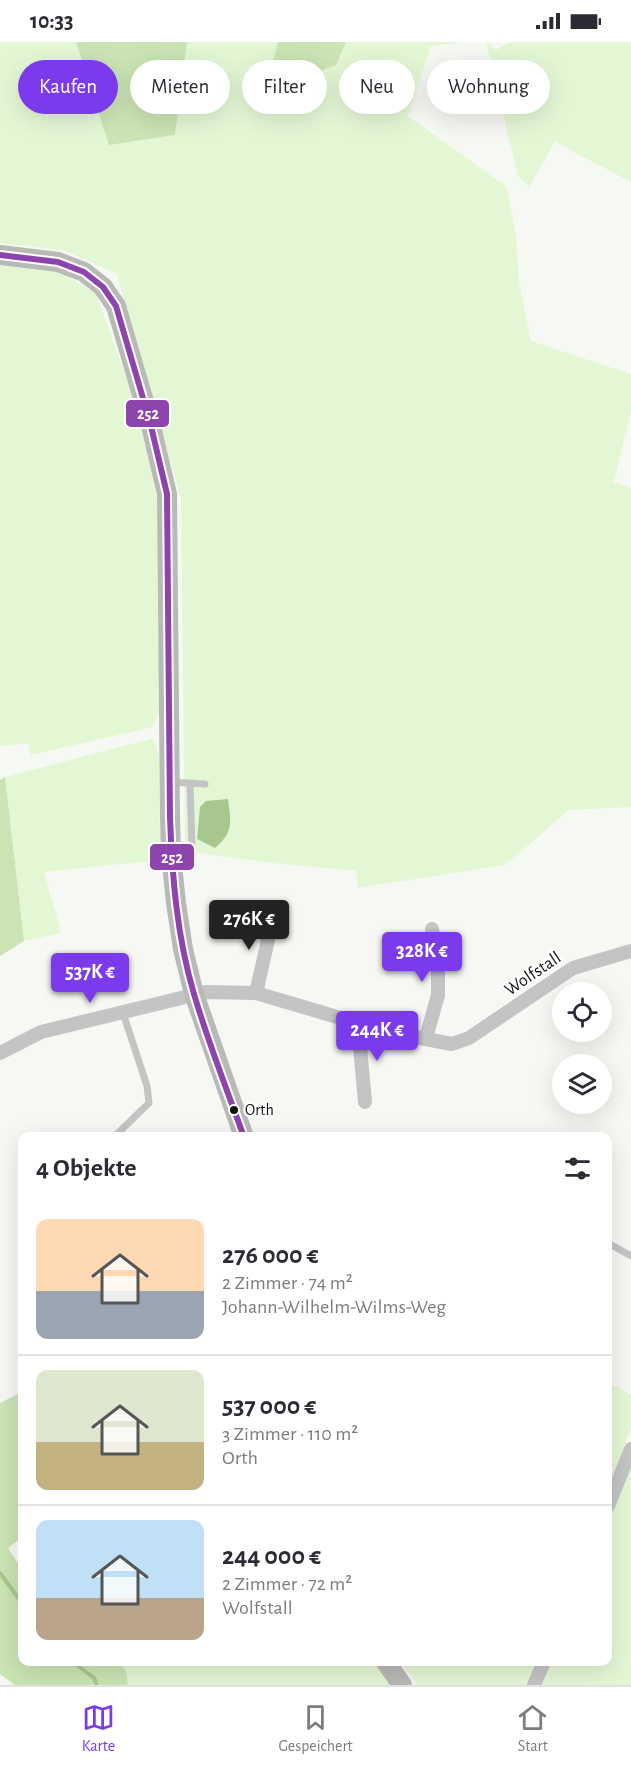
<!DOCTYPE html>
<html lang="de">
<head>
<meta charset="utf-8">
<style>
	:root { --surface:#fff; --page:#f2f2f3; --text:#2b2b33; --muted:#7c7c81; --line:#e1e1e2; --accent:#7c3aed }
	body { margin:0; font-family:"Alegreya Sans",sans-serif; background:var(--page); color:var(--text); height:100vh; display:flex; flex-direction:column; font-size:22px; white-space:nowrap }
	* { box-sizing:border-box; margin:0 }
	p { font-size:20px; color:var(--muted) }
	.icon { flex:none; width:33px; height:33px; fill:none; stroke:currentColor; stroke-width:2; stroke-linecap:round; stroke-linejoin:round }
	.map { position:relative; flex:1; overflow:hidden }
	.panel { position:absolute; left:18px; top:1090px; width:594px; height:534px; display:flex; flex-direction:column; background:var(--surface); border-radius:12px; box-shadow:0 6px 24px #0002 }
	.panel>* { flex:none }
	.guide { position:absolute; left:18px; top:18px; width:596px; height:54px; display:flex; gap:12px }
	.controls { position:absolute; left:552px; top:940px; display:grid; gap:12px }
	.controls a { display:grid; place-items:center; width:60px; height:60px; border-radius:50%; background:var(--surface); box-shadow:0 6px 24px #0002; font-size:30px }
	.price { position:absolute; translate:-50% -51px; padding:0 14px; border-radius:6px; background:var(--accent); color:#fff; font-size:20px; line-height:39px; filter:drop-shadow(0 2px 3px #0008) }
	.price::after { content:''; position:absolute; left:50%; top:36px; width:18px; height:14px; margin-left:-9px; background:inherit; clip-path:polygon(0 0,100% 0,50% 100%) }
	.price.current { background:#222; color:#fff }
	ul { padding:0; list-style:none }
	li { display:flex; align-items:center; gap:18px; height:150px; padding:0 18px }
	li+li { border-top:2px solid var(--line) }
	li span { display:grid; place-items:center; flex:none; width:168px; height:120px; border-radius:12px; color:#555 }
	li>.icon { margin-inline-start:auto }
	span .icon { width:72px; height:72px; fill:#fffc; stroke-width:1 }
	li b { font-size:26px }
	h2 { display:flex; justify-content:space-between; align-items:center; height:72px; padding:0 18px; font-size:26px }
	.tag { padding:0 21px; border-radius:27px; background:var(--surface); box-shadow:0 6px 24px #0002; font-size:21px; line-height:54px }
	.tag.current { background:var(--accent); color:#fff }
	.status { display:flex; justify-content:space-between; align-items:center; height:42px; padding:0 30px; background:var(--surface); direction:ltr }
	.status svg { height:16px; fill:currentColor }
	.tabs { display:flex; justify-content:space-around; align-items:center; height:84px; border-top:2px solid var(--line); background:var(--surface); font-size:16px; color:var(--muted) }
	.tabs a { display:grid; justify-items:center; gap:3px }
	.tabs .current { color:var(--accent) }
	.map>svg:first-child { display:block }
</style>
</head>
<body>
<div class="status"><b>10:33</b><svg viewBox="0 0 49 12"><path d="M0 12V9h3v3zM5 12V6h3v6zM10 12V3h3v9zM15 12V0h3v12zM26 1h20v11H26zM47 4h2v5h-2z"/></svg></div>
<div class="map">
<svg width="631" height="1643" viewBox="0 0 631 1643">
	<rect width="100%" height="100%" fill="#f6f9f3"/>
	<!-- green -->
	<g fill="#e4f7d5">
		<polygon points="0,0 76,0 109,102 175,93 187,0 278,0 271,27 336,23 346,0 463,0 431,4 408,74 507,145 516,194 519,239 531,299 631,332 631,368 614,440 631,446 631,765 569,768 505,823 358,846 356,829 271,821 185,809 181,456 117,232 63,208 0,201"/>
		<polygon points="486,0 496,8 509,0 631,0 631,140 555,100 529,145 518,134"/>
		<polygon points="0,221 60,229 96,252 133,354 158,460 161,664 153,685 31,713 28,701 0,704"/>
		<polygon points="154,696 159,716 160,818 44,830 61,891 24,899 5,735"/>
		<polygon points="608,1341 631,1352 631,1385 608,1448"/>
		<polygon points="631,1421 631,1643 542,1643 552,1620 608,1620 608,1480"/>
		<polygon points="119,1620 376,1620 392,1643 128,1643 126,1629"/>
		<polygon points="401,1620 537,1620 527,1643 417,1643"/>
	</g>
	<!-- forest -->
	<g fill="#cae4b4">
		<polygon points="76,0 187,0 175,93 109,103"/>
		<polygon points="278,0 346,0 336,23 280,44 271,27"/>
		<polygon points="5,735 24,899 0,914 0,738"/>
		<polygon points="22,1350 22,1495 8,1506 22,1528 22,1620 119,1620 126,1629 128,1643 15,1643 0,1632 0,1361"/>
	</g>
	<!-- water -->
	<path fill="#a8c78e" d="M228,757C231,780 234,790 215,806L197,797L200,765L206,759Z"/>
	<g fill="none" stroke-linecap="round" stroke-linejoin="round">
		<!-- stream -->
		<g stroke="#a8c78e" stroke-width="4">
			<polyline points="0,1531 22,1561"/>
			<polyline points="73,1620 94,1636 97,1643"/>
		</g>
		<!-- lane -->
		<g stroke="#c3c4c3" stroke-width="7">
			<polyline points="172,740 205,742"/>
			<polyline points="190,742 192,806"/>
			<polyline points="114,1095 149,1061 147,1044 123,971"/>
			<polyline points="608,1201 631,1214"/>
		</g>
		<!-- street -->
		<g stroke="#c3c4c3" stroke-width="14">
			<polyline points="256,951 268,898 265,884 268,871"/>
			<polyline points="358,982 365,1060"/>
			<polyline points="426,996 438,953 438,919 432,887"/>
			<polyline points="0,1011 41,990 206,950 256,951 388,990 452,1002 469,996 573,926 631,909"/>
			<polyline points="608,1464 631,1407"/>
			<polyline points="534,1643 544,1620"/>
		</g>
		<!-- secondary -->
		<g stroke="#b9bab8" stroke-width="20">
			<polyline points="0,213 58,220 84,230 103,245 116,264 150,380 167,452 170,775 171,812 176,861 183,907 194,952 244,1095"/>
			<polyline points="386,1620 402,1643"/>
		</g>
		<!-- bus-1 casing -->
		<g stroke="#fff" stroke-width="10">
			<path id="bus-1" d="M0,213L58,220L84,230L103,245L116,264L150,380L167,452L170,775C172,834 177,895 194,952C208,1000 227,1048 244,1095"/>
		</g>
		<!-- bus-1 -->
		<use href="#bus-1" stroke="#8e44ad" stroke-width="6"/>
	</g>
	<!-- markers -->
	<circle fill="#0f120e" stroke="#fff" stroke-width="2" cx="234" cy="1068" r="5"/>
	<g text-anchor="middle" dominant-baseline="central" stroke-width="4.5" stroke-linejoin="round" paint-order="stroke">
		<!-- bus labels -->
		<g font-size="16" fill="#0f120e" stroke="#fff" text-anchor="start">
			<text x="245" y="1068">Orth</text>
		</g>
		<!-- street labels -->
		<g font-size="18" fill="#0f120e" stroke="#fff">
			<text transform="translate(533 932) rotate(-34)">Wolfstall</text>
		</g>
	</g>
	<g stroke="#fff" stroke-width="2">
		<rect x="125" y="357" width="45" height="29" rx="6" fill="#8e44ad"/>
		<rect x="149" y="801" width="46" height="28" rx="6" fill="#8e44ad"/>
	</g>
	<g font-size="16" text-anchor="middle" font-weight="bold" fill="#fff">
		<text x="148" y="377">252</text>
		<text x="172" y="821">252</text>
	</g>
</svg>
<div class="controls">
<a><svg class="icon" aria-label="locate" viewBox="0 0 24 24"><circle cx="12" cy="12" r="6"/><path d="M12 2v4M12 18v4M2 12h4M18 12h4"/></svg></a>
<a><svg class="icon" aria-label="layers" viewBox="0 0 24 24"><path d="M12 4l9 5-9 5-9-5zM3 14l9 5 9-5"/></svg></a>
</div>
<b class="price current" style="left:249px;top:909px">276K €</b>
<b class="price" style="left:422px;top:941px">328K €</b>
<b class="price" style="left:90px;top:962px">537K €</b>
<b class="price" style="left:377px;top:1020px">244K €</b>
<div class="guide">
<a class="tag current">Kaufen</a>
<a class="tag">Mieten</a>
<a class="tag">Filter</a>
<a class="tag">Neu</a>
<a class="tag">Wohnung</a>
</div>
<section class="panel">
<h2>4 Objekte<svg class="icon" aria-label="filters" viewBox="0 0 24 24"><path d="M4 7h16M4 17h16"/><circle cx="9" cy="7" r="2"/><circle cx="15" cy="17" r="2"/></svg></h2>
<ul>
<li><span style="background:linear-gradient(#ffd9b3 60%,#9aa5b1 0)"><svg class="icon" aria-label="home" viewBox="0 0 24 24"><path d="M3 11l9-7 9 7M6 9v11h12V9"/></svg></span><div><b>276 000 €</b><p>2 Zimmer · 74 m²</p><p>Johann-Wilhelm-Wilms-Weg</p></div></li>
<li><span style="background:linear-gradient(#dfe7d0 60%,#c2b280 0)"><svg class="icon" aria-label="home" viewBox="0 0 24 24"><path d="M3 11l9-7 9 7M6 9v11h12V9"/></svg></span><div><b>537 000 €</b><p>3 Zimmer · 110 m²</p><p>Orth</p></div></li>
<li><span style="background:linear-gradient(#bfe0f5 65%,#b9a48a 0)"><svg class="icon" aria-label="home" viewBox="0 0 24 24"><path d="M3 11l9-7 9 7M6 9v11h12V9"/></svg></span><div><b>244 000 €</b><p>2 Zimmer · 72 m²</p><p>Wolfstall</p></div></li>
</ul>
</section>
</div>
<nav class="tabs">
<a class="current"><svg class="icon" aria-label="map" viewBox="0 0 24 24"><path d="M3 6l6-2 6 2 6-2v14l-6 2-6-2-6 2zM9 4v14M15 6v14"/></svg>Karte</a>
<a><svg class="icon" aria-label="saved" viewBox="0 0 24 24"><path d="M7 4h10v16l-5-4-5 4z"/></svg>Gespeichert</a>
<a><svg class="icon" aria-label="home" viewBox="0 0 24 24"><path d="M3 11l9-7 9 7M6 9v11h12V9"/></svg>Start</a>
</nav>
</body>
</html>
